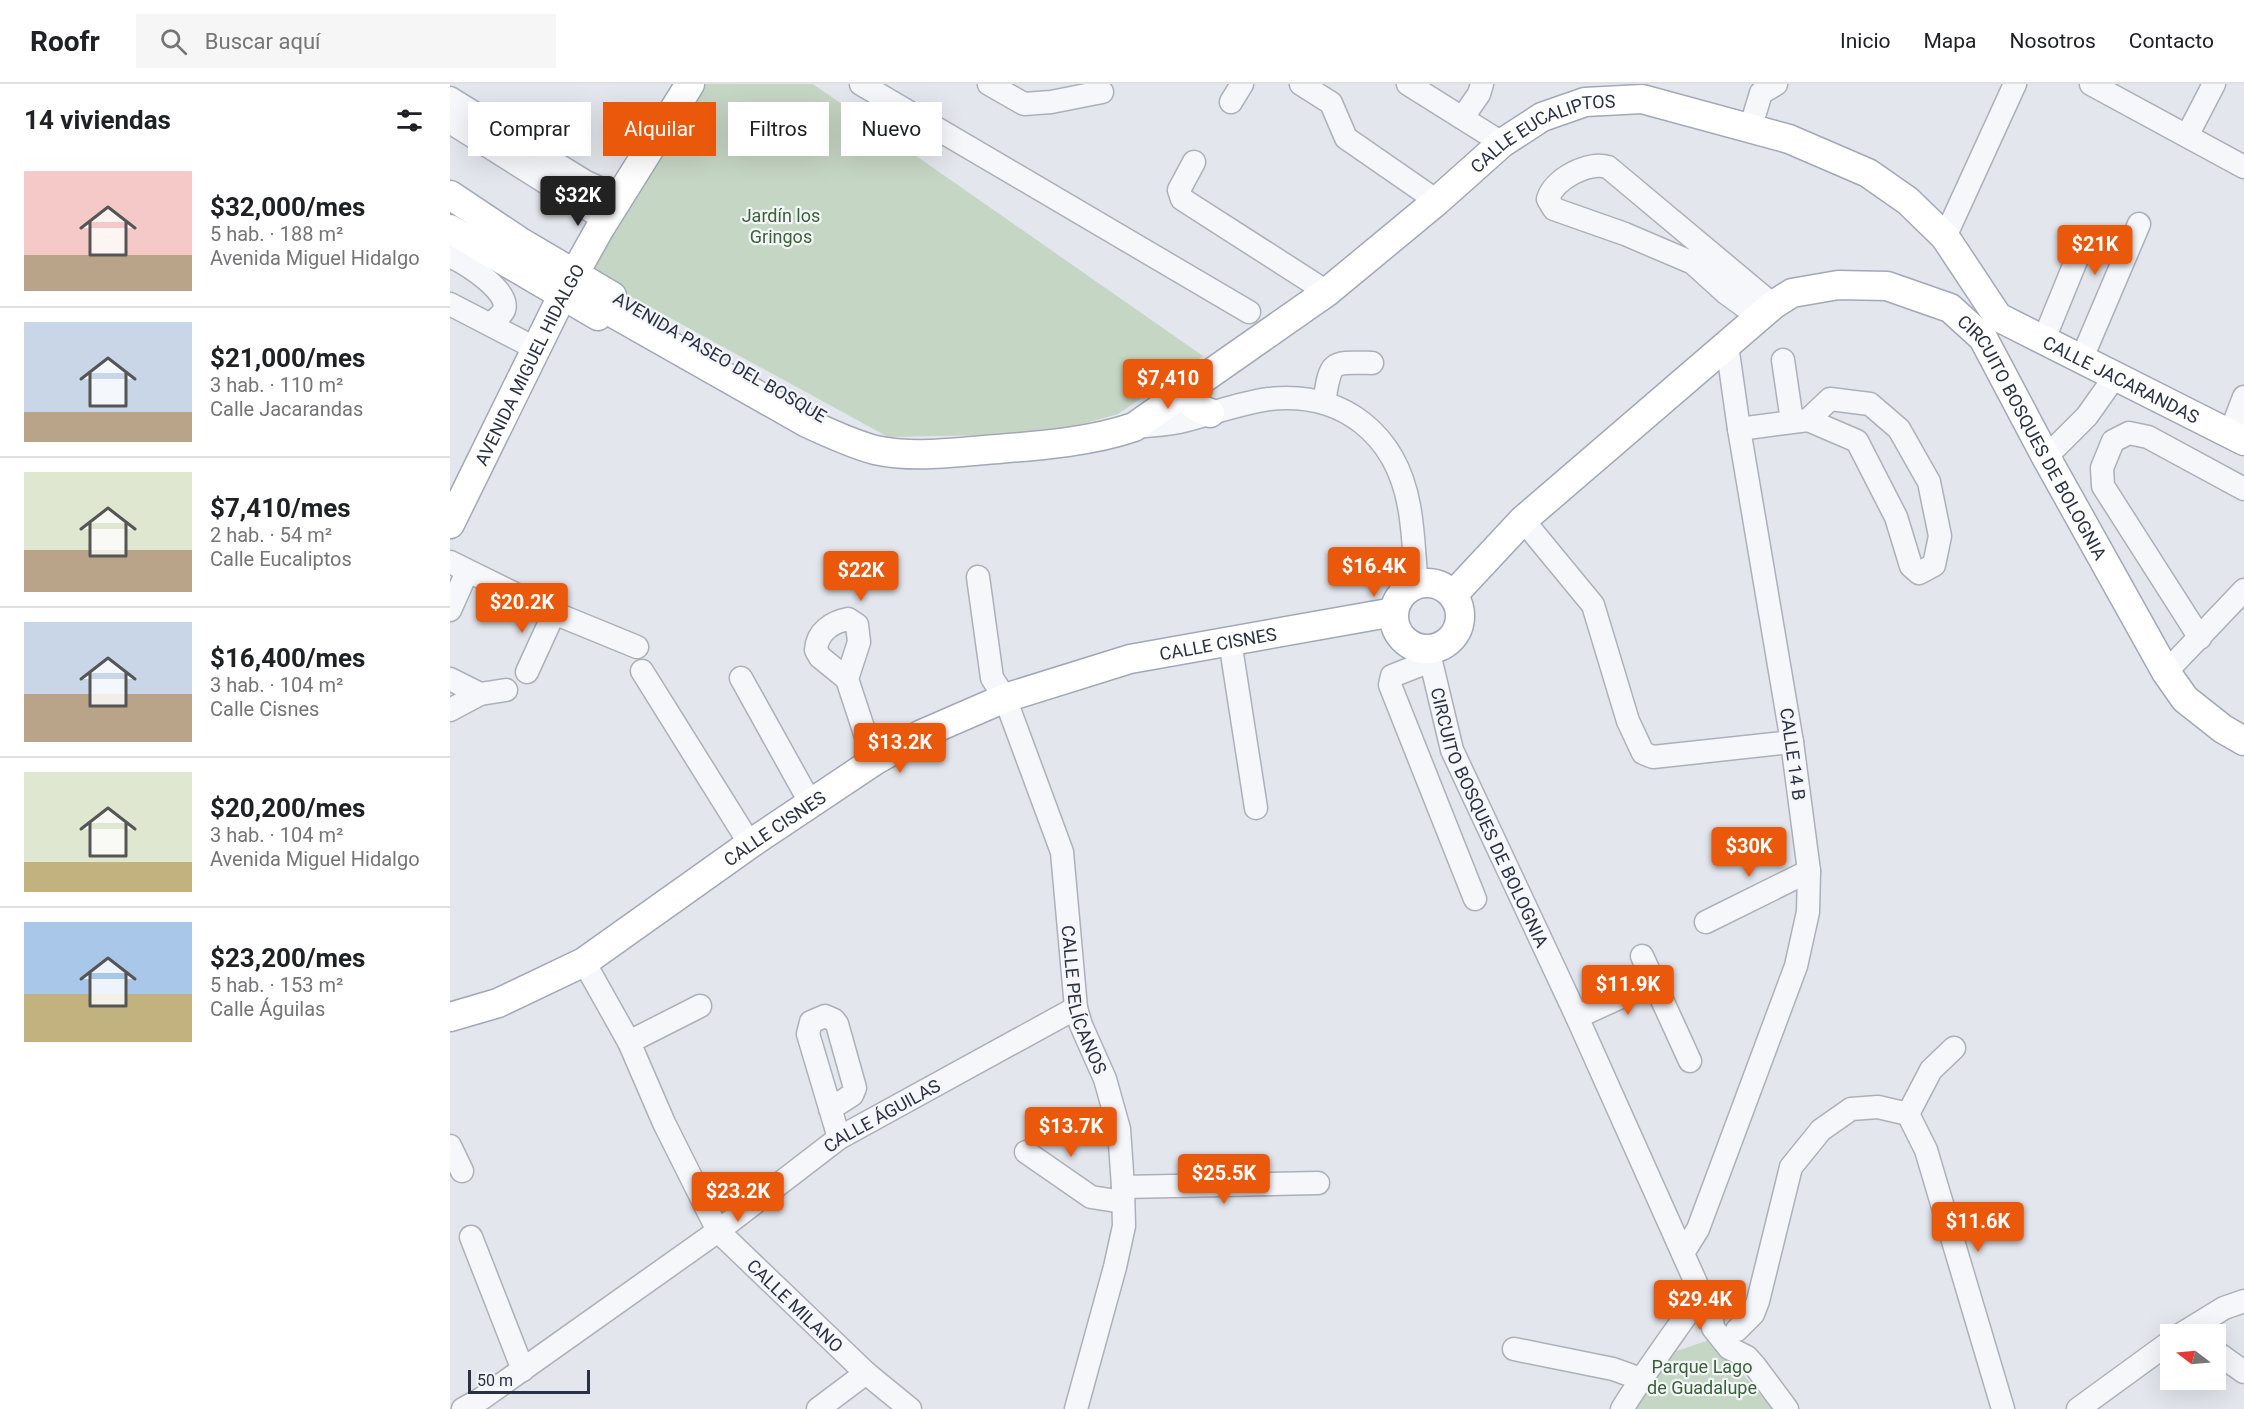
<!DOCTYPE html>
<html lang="es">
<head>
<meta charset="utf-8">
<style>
	:root { --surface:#fff; --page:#f6f6f6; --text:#202124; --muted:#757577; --line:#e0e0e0; --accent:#ea580c }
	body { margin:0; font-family:Roboto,sans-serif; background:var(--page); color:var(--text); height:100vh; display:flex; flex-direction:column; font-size:22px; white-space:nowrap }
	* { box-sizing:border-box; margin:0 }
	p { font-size:20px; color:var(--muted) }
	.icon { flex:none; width:33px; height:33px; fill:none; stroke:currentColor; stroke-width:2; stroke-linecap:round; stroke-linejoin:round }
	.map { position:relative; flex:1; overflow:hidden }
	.details { display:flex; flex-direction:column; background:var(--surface); width:450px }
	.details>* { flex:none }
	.guide { position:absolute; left:18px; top:18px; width:570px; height:54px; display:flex; gap:12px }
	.needle { width:39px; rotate:286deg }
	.tools { position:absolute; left:1710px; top:1240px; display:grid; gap:12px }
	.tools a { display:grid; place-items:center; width:66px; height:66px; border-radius:0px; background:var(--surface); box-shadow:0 6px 24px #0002; font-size:30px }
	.scale { position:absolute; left:18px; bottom:15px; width:122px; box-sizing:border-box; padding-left:6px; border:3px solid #2a3145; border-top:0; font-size:16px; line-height:21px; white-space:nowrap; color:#2a3145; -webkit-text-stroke:4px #f3f5f9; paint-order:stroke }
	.price { position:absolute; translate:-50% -51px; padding:0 14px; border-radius:6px; background:var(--accent); color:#fff; font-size:20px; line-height:39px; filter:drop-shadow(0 2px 3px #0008) }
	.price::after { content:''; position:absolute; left:50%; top:36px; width:18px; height:14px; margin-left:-9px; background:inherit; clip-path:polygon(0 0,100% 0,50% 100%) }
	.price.on { background:#222; color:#fff }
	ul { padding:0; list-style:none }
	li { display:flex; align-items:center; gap:18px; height:150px; padding:0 24px }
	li+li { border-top:2px solid var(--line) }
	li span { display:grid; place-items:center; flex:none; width:168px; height:120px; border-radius:0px; color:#555 }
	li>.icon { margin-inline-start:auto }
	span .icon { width:72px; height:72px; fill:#fffc; stroke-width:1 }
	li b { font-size:26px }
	h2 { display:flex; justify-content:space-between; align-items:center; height:72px; padding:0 24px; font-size:26px }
	.chip { padding:0 21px; border-radius:0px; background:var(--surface); box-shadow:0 6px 24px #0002; font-size:21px; line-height:54px }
	.chip.on { background:var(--accent); color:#fff }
	header { display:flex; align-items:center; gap:36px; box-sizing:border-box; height:84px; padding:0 30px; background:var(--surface); border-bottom:2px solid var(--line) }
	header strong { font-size:28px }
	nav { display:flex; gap:33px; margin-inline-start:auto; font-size:21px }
	.search { width:420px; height:54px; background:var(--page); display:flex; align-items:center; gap:15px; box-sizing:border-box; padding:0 21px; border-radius:0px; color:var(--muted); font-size:22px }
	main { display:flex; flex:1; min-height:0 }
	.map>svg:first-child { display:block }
</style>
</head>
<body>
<header>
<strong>Roofr</strong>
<div class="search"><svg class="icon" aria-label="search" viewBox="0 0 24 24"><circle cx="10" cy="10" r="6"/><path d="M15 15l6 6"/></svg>Buscar aquí</div>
<nav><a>Inicio</a><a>Mapa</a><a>Nosotros</a><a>Contacto</a></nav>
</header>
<main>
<section class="details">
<h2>14 viviendas<svg class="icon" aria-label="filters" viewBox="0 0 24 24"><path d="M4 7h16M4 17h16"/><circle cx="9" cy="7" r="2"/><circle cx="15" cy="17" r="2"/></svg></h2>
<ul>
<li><span style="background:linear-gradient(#f6c9c9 70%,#b9a48a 0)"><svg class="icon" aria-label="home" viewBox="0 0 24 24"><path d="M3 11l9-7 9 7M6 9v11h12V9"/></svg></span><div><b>$32,000/mes</b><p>5 hab. · 188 m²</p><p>Avenida Miguel Hidalgo</p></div></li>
<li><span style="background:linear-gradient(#c9d6e8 75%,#b9a48a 0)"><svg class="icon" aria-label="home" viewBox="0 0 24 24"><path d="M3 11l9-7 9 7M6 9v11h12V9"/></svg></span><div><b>$21,000/mes</b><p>3 hab. · 110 m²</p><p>Calle Jacarandas</p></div></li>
<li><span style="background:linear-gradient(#dfe7d0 65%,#b9a48a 0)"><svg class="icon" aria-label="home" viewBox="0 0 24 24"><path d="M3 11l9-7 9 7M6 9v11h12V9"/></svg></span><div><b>$7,410/mes</b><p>2 hab. · 54 m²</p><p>Calle Eucaliptos</p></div></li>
<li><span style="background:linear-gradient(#c9d6e8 60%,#b9a48a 0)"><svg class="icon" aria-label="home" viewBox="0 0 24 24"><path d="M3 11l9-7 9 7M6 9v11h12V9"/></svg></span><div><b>$16,400/mes</b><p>3 hab. · 104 m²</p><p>Calle Cisnes</p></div></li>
<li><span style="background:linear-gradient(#dfe7d0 75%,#c2b280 0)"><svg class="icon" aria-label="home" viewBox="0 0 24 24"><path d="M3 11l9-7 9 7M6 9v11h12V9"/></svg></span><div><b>$20,200/mes</b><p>3 hab. · 104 m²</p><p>Avenida Miguel Hidalgo</p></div></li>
<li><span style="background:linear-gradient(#a9c7e8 60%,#c2b280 0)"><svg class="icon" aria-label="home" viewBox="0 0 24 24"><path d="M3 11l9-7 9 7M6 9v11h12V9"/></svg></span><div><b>$23,200/mes</b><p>5 hab. · 153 m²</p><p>Calle Águilas</p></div></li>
</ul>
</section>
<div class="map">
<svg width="1794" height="1325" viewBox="0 0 1794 1325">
	<rect width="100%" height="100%" fill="#e3e6ec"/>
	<!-- green -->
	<g fill="#c6d6c4">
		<polygon points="256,0 363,0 753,272 668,330 596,350 438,353 138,189"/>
		<polygon points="1262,1255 1323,1325 1176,1325 1218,1270"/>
	</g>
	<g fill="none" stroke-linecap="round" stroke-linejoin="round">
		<!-- minor casing -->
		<g stroke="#acb0ba" stroke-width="25">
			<g id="minor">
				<polyline points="411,0 799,228"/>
				<polyline points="539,0 574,20 601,18 652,8"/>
				<polyline points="851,0 881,19 896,54 987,117"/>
				<polyline points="958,0 1052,59"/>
				<polyline points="1641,0 1794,83"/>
				<polyline points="0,14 136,98 169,113"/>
				<polyline points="781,18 792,0"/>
				<polyline points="1013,33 1029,10 1032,0"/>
				<polyline points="0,38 155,136"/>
				<polyline points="1300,45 1311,9 1326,0"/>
				<polyline points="1737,52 1764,0"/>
				<polyline points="744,78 729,106 732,115 877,208"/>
				<polyline points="1495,153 1565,0"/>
				<path d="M0,172C15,179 61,207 54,226C52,231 45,236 41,240"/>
				<polyline points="0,220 85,264"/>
				<path d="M1309,233L1276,209L1243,179L1175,150L1104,125L1098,115C1104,95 1138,77 1158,83L1323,221"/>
				<polyline points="1594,255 1632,162"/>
				<polyline points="1632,274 1689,140"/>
				<polyline points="1333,276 1342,337"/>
				<path d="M874,318C881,276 880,278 922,279"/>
				<path d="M684,343C699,342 714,341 729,338C759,331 789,319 819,315C893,307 946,350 959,422C964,448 964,475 967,500"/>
				<polyline points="1289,345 1358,336 1407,357 1446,433 1461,482 1469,489 1484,481 1490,452 1479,398 1449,345 1420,320 1380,315 1358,336"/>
				<polyline points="1780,350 1794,313"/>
				<polyline points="1596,373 1637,332 1666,291"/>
				<polyline points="1073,436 1143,521 1178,637 1193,669 1203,673 1342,658"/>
				<polyline points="0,478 104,529 187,563"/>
				<path id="s1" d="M528,493L542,594L555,614L612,768L626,924L631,941L655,995L669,1045L673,1103L674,1142L665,1183L626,1325"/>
				<polyline points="0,526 17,488"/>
				<polyline points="1750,554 1653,402 1652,384 1663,357 1679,349 1698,353 1794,405"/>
				<polyline points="780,557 806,724"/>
				<path id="s2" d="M978,565L1002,666L1127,933L1251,1210L1261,1226L1263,1244L1279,1264L1297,1273L1305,1282L1337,1325"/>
				<polyline points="980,577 942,592 940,601 1025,815"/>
				<polyline points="192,587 300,760"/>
				<polyline points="77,588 104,529"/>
				<polyline points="1716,588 1794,506"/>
				<polyline points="291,594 361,720"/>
				<polyline points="0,595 30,610"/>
				<path d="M397,595L370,573L366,566C367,548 382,538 398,535L407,541L409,558L397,595L424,677"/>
				<polyline points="0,626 30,610 56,606"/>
				<polyline points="1256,838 1359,787"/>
				<polyline points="1192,872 1240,977"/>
				<path id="s3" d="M134,878L179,958L214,1039L268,1147L416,1289L460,1325"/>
				<polyline points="1127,933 1204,898"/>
				<polyline points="179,958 250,922"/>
				<polyline points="380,1025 402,1011 405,1004 387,940 384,936 375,932 361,938 358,950 389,1054"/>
				<polyline points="1458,1030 1476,1066 1553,1325"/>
				<polyline points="1458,1030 1481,986 1504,964"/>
				<polyline points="0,1062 12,1087"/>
				<polyline points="576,1068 641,1113 673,1118"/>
				<polyline points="673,1103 868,1099"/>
				<polyline points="21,1153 73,1286"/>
				<polyline points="1233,1169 1248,1145 1346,882 1358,828 1359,787 1342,658 1289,345 1277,261"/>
				<polyline points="1287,1246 1303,1230 1308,1217 1341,1083 1371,1046 1401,1025 1428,1023 1458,1030"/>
				<polyline points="1730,1251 1774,1224 1794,1217"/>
				<polyline points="1064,1265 1163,1285 1191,1295"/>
				<polyline points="1766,1268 1794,1288"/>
				<path id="s4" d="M13,1325L31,1315L268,1147L389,1054L626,924"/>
				<polyline points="368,1325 416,1289"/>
				<path d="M1172,1325C1197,1285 1225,1248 1251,1210"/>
				<polyline points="1628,1325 1720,1258"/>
			</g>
		</g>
		<!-- major casing -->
		<g stroke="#a2a8b8" stroke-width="31">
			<g id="major">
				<polyline points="0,111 69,157 162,212"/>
				<polyline points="0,145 148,232"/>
				<path id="s5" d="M133,212L357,339C379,349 402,360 425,366C462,374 498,369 535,366C584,362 637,359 684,343L877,208L987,117L1052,59L1092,33L1135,18L1192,15L1339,55L1418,89L1458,117L1495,153L1548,233"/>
				<path id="s6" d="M1548,233L1794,357"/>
				<path d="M742,301L738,305C739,321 747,324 760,329"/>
				<path id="s7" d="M0,440L112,212L150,144L240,0"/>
				<circle cx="977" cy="532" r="33"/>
				<path id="s8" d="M1003,511L1073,436L1323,221L1342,209L1388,201L1437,202L1500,224L1533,254L1596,373L1716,588L1735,615L1773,645L1794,657"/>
				<path id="s9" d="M0,933L48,919L134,878L300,760L424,677L472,650L555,614L680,575L944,528"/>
			</g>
		</g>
		<!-- minor -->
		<use href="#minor" stroke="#f6f7fa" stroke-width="22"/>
		<!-- major -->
		<use href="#major" stroke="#fff" stroke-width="28"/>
	</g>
	<g text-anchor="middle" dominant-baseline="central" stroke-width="4.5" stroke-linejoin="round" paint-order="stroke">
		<!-- street labels -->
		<g font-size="18" fill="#2a3145" stroke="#f3f5f9">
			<text stroke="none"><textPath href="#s5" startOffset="1100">CALLE EUCALIPTOS</textPath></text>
			<text transform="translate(270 273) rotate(30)">AVENIDA PASEO DEL BOSQUE</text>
			<text stroke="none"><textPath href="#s7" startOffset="178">AVENIDA MIGUEL HIDALGO</textPath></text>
			<text stroke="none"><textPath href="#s6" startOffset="138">CALLE JACARANDAS</textPath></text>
			<text stroke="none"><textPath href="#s8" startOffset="772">CIRCUITO BOSQUES DE BOLOGNIA</textPath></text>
			<text stroke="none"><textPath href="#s9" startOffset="864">CALLE CISNES</textPath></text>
			<text transform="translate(1343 670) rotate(82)">CALLE 14 B</text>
			<text stroke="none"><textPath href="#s2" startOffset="180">CIRCUITO BOSQUES DE BOLOGNIA</textPath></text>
			<text stroke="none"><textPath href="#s9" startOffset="378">CALLE CISNES</textPath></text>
			<text stroke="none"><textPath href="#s1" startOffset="440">CALLE PELÍCANOS</textPath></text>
			<text stroke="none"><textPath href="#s4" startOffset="512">CALLE ÁGUILAS</textPath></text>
			<text stroke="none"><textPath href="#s3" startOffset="408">CALLE MILANO</textPath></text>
		</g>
		<!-- park labels -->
		<g font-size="18" fill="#396236" stroke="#f3f5f9">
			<text x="331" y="131">Jardín los<tspan x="331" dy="21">Gringos</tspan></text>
			<text x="1252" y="1282">Parque Lago<tspan x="1252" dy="21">de Guadalupe</tspan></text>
		</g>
	</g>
</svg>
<div class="tools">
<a><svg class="needle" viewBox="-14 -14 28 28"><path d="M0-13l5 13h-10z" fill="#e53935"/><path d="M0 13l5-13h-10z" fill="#757577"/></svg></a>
</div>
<div class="scale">50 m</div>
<b class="price on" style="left:128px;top:143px">$32K</b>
<b class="price" style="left:1645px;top:192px">$21K</b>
<b class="price" style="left:718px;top:326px">$7,410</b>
<b class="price" style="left:924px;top:514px">$16.4K</b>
<b class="price" style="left:411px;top:518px">$22K</b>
<b class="price" style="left:72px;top:550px">$20.2K</b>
<b class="price" style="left:450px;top:690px">$13.2K</b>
<b class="price" style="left:1299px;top:794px">$30K</b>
<b class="price" style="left:1178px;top:932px">$11.9K</b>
<b class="price" style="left:621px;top:1074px">$13.7K</b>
<b class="price" style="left:774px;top:1121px">$25.5K</b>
<b class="price" style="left:288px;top:1139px">$23.2K</b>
<b class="price" style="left:1528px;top:1169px">$11.6K</b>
<b class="price" style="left:1250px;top:1247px">$29.4K</b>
<div class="guide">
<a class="chip">Comprar</a>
<a class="chip on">Alquilar</a>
<a class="chip">Filtros</a>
<a class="chip">Nuevo</a>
</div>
</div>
</main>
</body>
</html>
